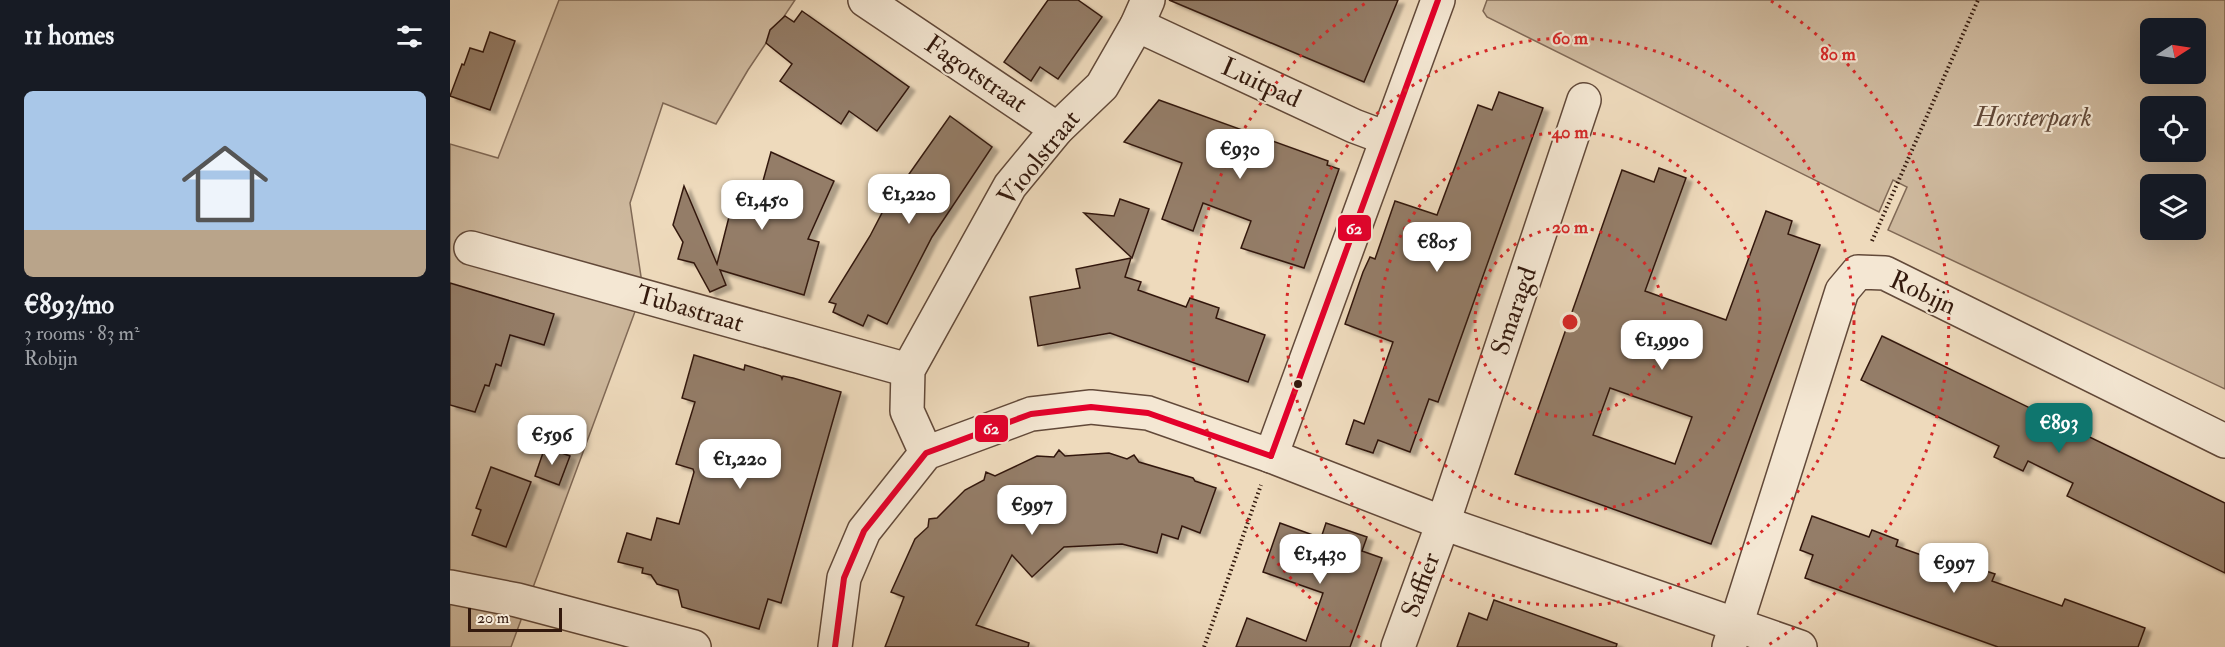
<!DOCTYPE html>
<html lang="en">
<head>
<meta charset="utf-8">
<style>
	:root { --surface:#171b24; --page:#242831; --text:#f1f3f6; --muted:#9ea1a6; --accent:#0f766e }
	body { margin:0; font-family:"IM FELL Double Pica",serif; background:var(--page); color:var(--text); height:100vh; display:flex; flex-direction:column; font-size:22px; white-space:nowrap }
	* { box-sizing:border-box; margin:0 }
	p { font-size:20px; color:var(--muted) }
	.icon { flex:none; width:33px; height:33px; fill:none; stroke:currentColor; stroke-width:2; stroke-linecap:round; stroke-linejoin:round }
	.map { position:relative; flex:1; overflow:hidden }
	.drawer { display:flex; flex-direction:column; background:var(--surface); width:450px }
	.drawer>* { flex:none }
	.needle { width:39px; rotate:78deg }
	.controls { position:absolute; left:1690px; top:18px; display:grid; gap:12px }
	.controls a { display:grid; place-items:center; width:66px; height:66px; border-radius:9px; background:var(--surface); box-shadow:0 6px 24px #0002; font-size:30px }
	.scale { position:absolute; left:18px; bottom:15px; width:94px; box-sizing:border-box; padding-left:6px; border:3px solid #33190d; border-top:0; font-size:16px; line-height:21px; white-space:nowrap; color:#33190d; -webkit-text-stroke:4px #f4e7d3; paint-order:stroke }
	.price { position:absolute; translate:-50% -51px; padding:0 14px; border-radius:12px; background:#fff; color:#222; font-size:20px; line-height:39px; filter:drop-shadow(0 2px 3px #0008) }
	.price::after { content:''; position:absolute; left:50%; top:36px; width:18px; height:14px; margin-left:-9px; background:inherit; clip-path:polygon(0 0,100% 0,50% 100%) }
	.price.active { background:var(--accent); color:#fff }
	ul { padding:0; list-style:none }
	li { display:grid; align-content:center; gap:12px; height:318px; padding:0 24px }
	li span { display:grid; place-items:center; height:186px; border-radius:9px; color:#555 }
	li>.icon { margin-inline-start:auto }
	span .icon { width:108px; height:108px; fill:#fffc; stroke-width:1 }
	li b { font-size:26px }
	h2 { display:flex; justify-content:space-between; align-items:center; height:72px; padding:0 24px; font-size:26px }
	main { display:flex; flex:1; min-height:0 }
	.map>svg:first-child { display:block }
</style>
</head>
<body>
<main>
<section class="drawer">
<h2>11 homes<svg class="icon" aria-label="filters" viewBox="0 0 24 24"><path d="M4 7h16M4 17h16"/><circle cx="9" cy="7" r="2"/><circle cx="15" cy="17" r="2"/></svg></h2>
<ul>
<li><span style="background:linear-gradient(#a9c7e8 75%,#b9a48a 0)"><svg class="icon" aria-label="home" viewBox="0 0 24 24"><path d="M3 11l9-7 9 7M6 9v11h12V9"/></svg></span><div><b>€893/mo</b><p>3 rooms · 83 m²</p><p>Robijn</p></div></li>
</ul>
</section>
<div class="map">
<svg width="1775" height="647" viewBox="0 0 1775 647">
	<defs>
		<filter id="shadow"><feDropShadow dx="6" dy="4" stdDeviation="1.5" flood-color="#0004"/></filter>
	</defs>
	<rect width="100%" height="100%" fill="#eedabc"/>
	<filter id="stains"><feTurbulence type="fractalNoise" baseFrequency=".00333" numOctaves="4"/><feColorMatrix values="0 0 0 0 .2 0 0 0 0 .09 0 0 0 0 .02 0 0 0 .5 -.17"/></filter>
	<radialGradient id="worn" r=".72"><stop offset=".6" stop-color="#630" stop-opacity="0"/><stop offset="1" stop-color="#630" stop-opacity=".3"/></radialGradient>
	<!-- green -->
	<g fill="#ceb99e" stroke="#806956" stroke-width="1.5" fill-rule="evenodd">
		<polygon points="109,0 345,0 298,70 266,124 213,103 180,203 193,290 61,647 0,647 0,144 48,158"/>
		<path d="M1037,0H1775V389L1438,230L1457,187L1443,180L1429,212L1037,17L1033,11ZM1701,28H1746V74H1701ZM1701,106H1746V152H1701ZM1701,184H1746V230H1701Z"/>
	</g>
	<!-- building -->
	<g fill="#947d68" stroke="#33190d" stroke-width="1.5" fill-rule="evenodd" filter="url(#shadow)">
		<polygon points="598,0 628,0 652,17 608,79 590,67 581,81 554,62"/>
		<polygon points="719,0 948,0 914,82"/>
		<polygon points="352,11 459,87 427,131 399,111 391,124 330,81 342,64 316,43 320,30 335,16 344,22"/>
		<polygon points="40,32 65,41 40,110 0,96 12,64 14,65 20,48 33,52"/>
		<polygon points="1049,92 1093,108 988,402 979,399 960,452 928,440 923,453 896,444 904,420 914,424 943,342 895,324 913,272 920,257 925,259 945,201 987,215 1028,105 1042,110"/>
		<polygon points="709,100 878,161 877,165 889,169 854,268 791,248 801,221 753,203 743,231 712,219 732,163 674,142"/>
		<polygon points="500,116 542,147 482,237 437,324 418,315 413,326 383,312 386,304 379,302 420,236 433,211"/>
		<polygon points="321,152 384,181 358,239 369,242 354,295 270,270 276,285 260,292 244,263 228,259 233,242 223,225 234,186 267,264 279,217 283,218 289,194 308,199"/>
		<path d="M1209,168L1236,178L1195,291L1276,320L1316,211L1342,221L1338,234L1370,245L1261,544L1065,474L1172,170L1204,182ZM1160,388L1242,417L1225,464L1143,435Z"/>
		<polygon points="670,199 699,209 682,258 634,213 664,216"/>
		<polygon points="681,258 675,277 691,282 688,290 736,307 740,298 769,308 766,318 815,335 798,382 660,333 588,346 580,297 630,288 626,269"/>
		<polygon points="0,283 104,314 94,345 60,335 51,366 46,364 39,386 35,385 25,412 0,405"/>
		<polygon points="1432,336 1775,503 1775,573 1617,496 1623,483 1578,461 1573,471 1544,457 1549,446 1411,380"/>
		<polygon points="244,355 294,370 295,365 331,376 332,379 333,376 343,378 391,392 331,603 318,599 309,629 232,607 228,590 207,584 201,575 192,573 193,568 168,562 177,533 201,540 207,518 229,524 244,472 243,469 226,464 245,402 232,398"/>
		<polygon points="95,447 120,456 109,485 85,476"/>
		<polygon points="609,450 615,456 659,453 677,459 684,455 689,462 743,478 745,481 766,488 750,533 732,526 728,539 712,534 707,553 672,544 614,547 582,577 562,555 526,625 579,643 578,647 435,647 454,597 441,592 465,539 478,527 479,519 487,518 515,490 534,480 536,472 545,476 587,456 604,457"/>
		<polygon points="41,467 81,482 56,547 22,535 31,510 26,508"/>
		<polygon points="1362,516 1419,537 1422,530 1448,540 1446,546 1516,571 1518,565 1545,574 1542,581 1612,606 1615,599 1695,628 1688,647 1548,647 1355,578 1363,555 1350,550"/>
		<polygon points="830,523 871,538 876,523 917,537 912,551 932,558 900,647 786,647 797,618 856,641 865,616 873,593 813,572"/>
		<polygon points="1044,600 1167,644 1166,647 1007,647 1019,613 1037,620"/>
	</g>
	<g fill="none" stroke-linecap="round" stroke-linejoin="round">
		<!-- street casing -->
		<g stroke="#624939" stroke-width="36">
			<g id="street">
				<polyline points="415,0 607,129"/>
				<polyline points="687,25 904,126 936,138"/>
				<polyline points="21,248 458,370"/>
				<polyline points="476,453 457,411 458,370 560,186 607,129 652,86 687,25 698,0"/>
				<polyline points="821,456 988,0"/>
				<polyline points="0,587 67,600 244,647"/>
				<polyline points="385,647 394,578 414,531 476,453 581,414 641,407 698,413 821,456 993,523 1350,647"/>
				<polyline points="948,647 993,523 1134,100"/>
				<polyline points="1279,647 1392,291 1408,272 1435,273 1775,441"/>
			</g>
		</g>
		<!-- path -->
		<g stroke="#33190d" stroke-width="4" stroke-dasharray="1.5 3" stroke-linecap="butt">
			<polyline points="1422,241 1528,0"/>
			<polyline points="754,647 811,485"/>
		</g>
		<!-- street -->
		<use href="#street" stroke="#f4e7d3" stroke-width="33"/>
		<!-- bus-1 casing -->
		<g stroke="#f4e7d3" stroke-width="10">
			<g id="bus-1">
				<polyline points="821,456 988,0"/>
				<polyline points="385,647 394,578 414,531 476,453 581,414 641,407 698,413 821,456"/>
			</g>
		</g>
		<!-- bus-1 -->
		<use href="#bus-1" stroke="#e4002b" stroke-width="6"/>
	</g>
	<!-- distance rings -->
	<g fill="none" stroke="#d62828" stroke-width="3" stroke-dasharray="3 6">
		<circle cx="1120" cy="322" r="95"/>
		<circle cx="1120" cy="322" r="190"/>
		<circle cx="1120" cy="322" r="284"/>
		<path d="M925 647A379 379 0 0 1 919 1M1321 1A379 379 0 0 1 1315 647"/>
	</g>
	<!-- markers -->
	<circle fill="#33190d" stroke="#f4e7d3" stroke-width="2" cx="848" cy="384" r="5"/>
	<g text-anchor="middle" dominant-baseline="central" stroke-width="4.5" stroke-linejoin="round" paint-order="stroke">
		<!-- street labels -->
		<g font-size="26" fill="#33190d" stroke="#f4e7d3">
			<text transform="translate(526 74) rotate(34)">Fagotstraat</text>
			<text transform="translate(811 83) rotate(25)">Luitpad</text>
			<text transform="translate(589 158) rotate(-51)">Vioolstraat</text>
			<text transform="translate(1473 293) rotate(25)">Robijn</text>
			<text transform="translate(240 309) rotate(16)">Tubastraat</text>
			<text transform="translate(1064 311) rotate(-71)">Smaragd</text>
			<text transform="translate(971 585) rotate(-70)">Saffier</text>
		</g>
		<!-- park labels -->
		<g font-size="26" font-style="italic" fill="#624938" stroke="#f4e7d3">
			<text x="1583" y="118">Horsterpark</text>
		</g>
	</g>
	<circle cx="1120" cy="322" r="9" fill="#d62828" stroke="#f4e7d3" stroke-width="3"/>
	<g font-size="18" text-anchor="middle" font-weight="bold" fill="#d62828" stroke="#f4e7d3" stroke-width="4.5" stroke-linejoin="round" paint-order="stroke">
		<text x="1120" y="44">60 m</text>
		<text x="1388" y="60">80 m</text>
		<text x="1120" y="138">40 m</text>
		<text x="1120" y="233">20 m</text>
	</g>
	<g stroke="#f4e7d3" stroke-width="2">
		<rect x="887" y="214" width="35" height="28" rx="6" fill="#e4002b"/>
		<rect x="524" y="414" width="35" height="29" rx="6" fill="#e4002b"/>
	</g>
	<g font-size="16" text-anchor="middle" font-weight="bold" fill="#fff">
		<text x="904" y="234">62</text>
		<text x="541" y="434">62</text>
	</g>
	<rect width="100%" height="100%" filter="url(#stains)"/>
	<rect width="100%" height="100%" fill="url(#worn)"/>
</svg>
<div class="controls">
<a><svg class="needle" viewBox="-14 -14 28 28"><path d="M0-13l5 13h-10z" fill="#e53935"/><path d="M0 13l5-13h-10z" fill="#9ea1a6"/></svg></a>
<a><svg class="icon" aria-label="locate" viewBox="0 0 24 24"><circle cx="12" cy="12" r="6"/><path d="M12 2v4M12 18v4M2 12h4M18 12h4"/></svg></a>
<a><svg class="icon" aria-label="layers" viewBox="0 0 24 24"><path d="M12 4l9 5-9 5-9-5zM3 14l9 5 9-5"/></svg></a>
</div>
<div class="scale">20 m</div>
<b class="price" style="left:790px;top:180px">€930</b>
<b class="price" style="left:459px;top:225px">€1,220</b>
<b class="price" style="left:312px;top:231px">€1,450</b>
<b class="price" style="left:987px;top:273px">€805</b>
<b class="price" style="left:1212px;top:371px">€1,990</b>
<b class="price active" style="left:1609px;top:454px">€893</b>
<b class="price" style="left:102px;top:466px">€596</b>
<b class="price" style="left:290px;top:490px">€1,220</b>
<b class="price" style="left:582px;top:536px">€997</b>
<b class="price" style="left:870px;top:585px">€1,430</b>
<b class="price" style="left:1504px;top:594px">€997</b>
</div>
</main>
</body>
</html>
